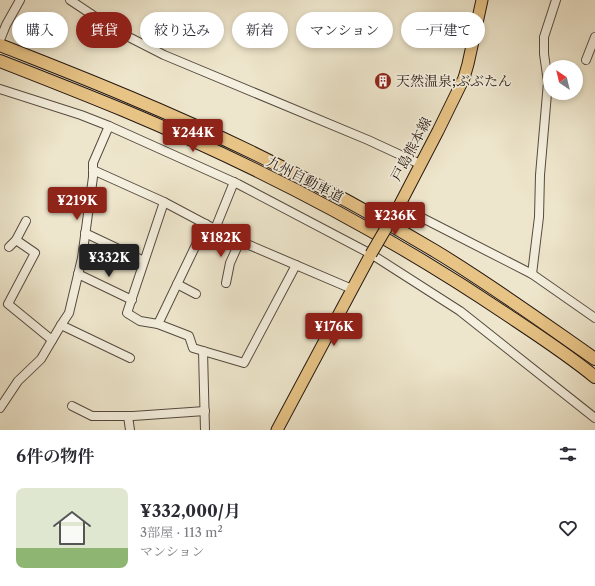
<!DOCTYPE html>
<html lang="ja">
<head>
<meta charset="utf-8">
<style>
	:root { --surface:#fff; --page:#f2f2f3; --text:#2b2b33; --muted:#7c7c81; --line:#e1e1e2; --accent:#8f2418 }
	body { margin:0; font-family:"Libre Caslon Text","Noto Serif JP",serif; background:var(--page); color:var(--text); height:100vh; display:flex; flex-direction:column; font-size:15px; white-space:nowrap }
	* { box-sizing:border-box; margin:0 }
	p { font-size:13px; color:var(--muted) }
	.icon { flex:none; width:22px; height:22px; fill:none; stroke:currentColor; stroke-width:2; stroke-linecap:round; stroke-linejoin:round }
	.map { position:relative; height:430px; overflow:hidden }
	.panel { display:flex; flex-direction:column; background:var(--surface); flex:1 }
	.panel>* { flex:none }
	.top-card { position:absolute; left:12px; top:12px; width:571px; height:36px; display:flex; gap:8px }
	.needle { width:26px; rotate:325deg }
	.fabs { position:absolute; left:543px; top:60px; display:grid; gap:8px }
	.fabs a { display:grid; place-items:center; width:40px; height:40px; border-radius:50%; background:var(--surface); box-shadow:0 2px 6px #0003; font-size:20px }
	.price { position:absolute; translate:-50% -34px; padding:0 9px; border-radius:4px; background:var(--accent); color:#fff; font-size:13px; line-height:26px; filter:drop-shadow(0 1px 2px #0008) }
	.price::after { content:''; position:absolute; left:50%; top:24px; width:12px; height:9px; margin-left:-6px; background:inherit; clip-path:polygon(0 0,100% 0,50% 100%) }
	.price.active { background:#222; color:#fff }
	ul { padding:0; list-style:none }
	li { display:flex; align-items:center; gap:12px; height:100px; padding:0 16px }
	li+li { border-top:1px solid var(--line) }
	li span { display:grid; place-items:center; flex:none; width:112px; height:80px; border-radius:8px; color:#555 }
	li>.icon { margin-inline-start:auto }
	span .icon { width:48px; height:48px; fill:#fffc; stroke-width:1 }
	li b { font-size:17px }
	h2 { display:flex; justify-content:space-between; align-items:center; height:48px; padding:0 16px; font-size:17px }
	.tag { padding:0 14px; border-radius:18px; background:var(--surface); box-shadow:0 2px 6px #0003; font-size:14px; line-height:36px }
	.tag.active { background:var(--accent); color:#fff }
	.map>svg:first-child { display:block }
</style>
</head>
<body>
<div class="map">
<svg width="595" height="430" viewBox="0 0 595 430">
	<rect width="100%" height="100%" fill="#eee6cc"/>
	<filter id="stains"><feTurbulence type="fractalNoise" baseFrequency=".005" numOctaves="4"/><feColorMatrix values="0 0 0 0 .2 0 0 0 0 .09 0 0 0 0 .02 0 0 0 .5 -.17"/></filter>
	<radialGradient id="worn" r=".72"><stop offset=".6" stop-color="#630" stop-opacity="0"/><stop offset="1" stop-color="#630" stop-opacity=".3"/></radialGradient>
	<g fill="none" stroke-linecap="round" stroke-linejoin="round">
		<!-- minor casing -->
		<g stroke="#564b40" stroke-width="10">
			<g id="minor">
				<polyline points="70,0 115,30 164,55 368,140 420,164"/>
				<polyline points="0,40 6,25 20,0"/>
				<polyline points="586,60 595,37"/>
				<polyline points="0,89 81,115 109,126 238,184 371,254 460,311 595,418"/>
				<polyline points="93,170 164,202 228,236 352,289"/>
				<polyline points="164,202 127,313 140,321 158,324 189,336 193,348 244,363 296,265"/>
				<polyline points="399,206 532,274 595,318"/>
				<polyline points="215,229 234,182"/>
				<polyline points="85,233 144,261"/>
				<polyline points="16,240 35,253 8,304 52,340"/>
				<polyline points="9,247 16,240 26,221"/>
				<polyline points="78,274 132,300"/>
				<polyline points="532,274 539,217 540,175 548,82 544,54 544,37 556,0"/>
				<polyline points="226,283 230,263 240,241"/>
				<polyline points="177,284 196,294"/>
				<polyline points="158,324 206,224"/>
				<polyline points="61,325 69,313 82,258 93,177 93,163 109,126"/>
				<polyline points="203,351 205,430"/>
				<polyline points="72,406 92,416 133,416 205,411"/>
				<polyline points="0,408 18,381 41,359 61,325 130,358"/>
				<polyline points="128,416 130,430"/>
			</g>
		</g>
		<!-- major casing -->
		<g stroke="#241711" stroke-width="13">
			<g id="major">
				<polyline points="399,206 438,131 464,78 468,64 482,0"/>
				<polyline points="277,430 371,254"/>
			</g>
		</g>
		<!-- highway casing -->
		<g stroke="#241711" stroke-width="14">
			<g id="highway">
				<path d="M0,45C43,62 87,79 129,97C234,141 337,192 435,251C490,284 542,322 595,359"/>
				<path d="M0,61C41,77 82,93 123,110C257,166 386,233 506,314C536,334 567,354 595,377"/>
			</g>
		</g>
		<!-- minor -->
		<use href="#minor" stroke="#f4efde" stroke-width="8"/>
		<!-- major -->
		<use href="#major" stroke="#e7c386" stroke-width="11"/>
		<!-- highway -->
		<use href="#highway" stroke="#e7c386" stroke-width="12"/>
		<!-- major-bridge casing -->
		<g stroke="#241711" stroke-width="13" stroke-linecap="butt">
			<polyline id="major-bridge" points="371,254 399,206"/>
		</g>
		<!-- major-bridge -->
		<use href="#major-bridge" stroke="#e7c386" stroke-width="11"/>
	</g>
	<!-- icons -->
	<defs>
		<g id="building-disc" transform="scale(0.9)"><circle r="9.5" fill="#8f2418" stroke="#f4efde"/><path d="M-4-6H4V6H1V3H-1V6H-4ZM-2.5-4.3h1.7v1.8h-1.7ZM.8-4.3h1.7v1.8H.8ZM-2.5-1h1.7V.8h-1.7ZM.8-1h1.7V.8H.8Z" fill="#fff"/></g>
	</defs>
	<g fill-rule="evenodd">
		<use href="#building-disc" x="383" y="81"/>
	</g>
	<g text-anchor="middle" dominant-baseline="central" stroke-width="3.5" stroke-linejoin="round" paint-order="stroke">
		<!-- poi labels -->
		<g font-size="14" fill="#241711" stroke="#f4efde" text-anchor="start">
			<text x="396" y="81">天然温泉;ぶぶたん</text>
		</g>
		<!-- street labels -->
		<g font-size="14" fill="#241711" stroke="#f4efde">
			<text transform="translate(411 149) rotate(-62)">戸島熊本線</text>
			<text transform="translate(305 179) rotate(27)">九州自動車道</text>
		</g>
	</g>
	<rect width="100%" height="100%" filter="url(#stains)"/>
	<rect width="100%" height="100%" fill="url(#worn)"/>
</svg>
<div class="fabs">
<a><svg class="needle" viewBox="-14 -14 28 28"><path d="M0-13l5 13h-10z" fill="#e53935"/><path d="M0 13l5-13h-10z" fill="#7c7c81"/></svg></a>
</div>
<b class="price" style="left:193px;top:153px">¥244K</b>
<b class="price" style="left:77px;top:221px">¥219K</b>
<b class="price" style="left:395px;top:236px">¥236K</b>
<b class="price" style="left:221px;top:258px">¥182K</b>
<b class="price active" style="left:109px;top:278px">¥332K</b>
<b class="price" style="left:334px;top:347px">¥176K</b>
<div class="top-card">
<a class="tag">購入</a>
<a class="tag active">賃貸</a>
<a class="tag">絞り込み</a>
<a class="tag">新着</a>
<a class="tag">マンション</a>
<a class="tag">一戸建て</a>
</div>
</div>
<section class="panel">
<h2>6件の物件<svg class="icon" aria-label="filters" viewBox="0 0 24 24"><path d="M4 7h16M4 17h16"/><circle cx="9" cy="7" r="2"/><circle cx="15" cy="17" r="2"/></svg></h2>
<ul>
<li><span style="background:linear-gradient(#dfe7d0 75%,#8fb573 0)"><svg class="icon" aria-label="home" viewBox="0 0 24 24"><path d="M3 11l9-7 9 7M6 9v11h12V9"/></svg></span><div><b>¥332,000/月</b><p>3部屋 · 113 m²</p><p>マンション</p></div><svg class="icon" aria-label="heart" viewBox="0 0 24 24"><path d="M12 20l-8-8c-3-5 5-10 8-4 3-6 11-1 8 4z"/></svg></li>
</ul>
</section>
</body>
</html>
